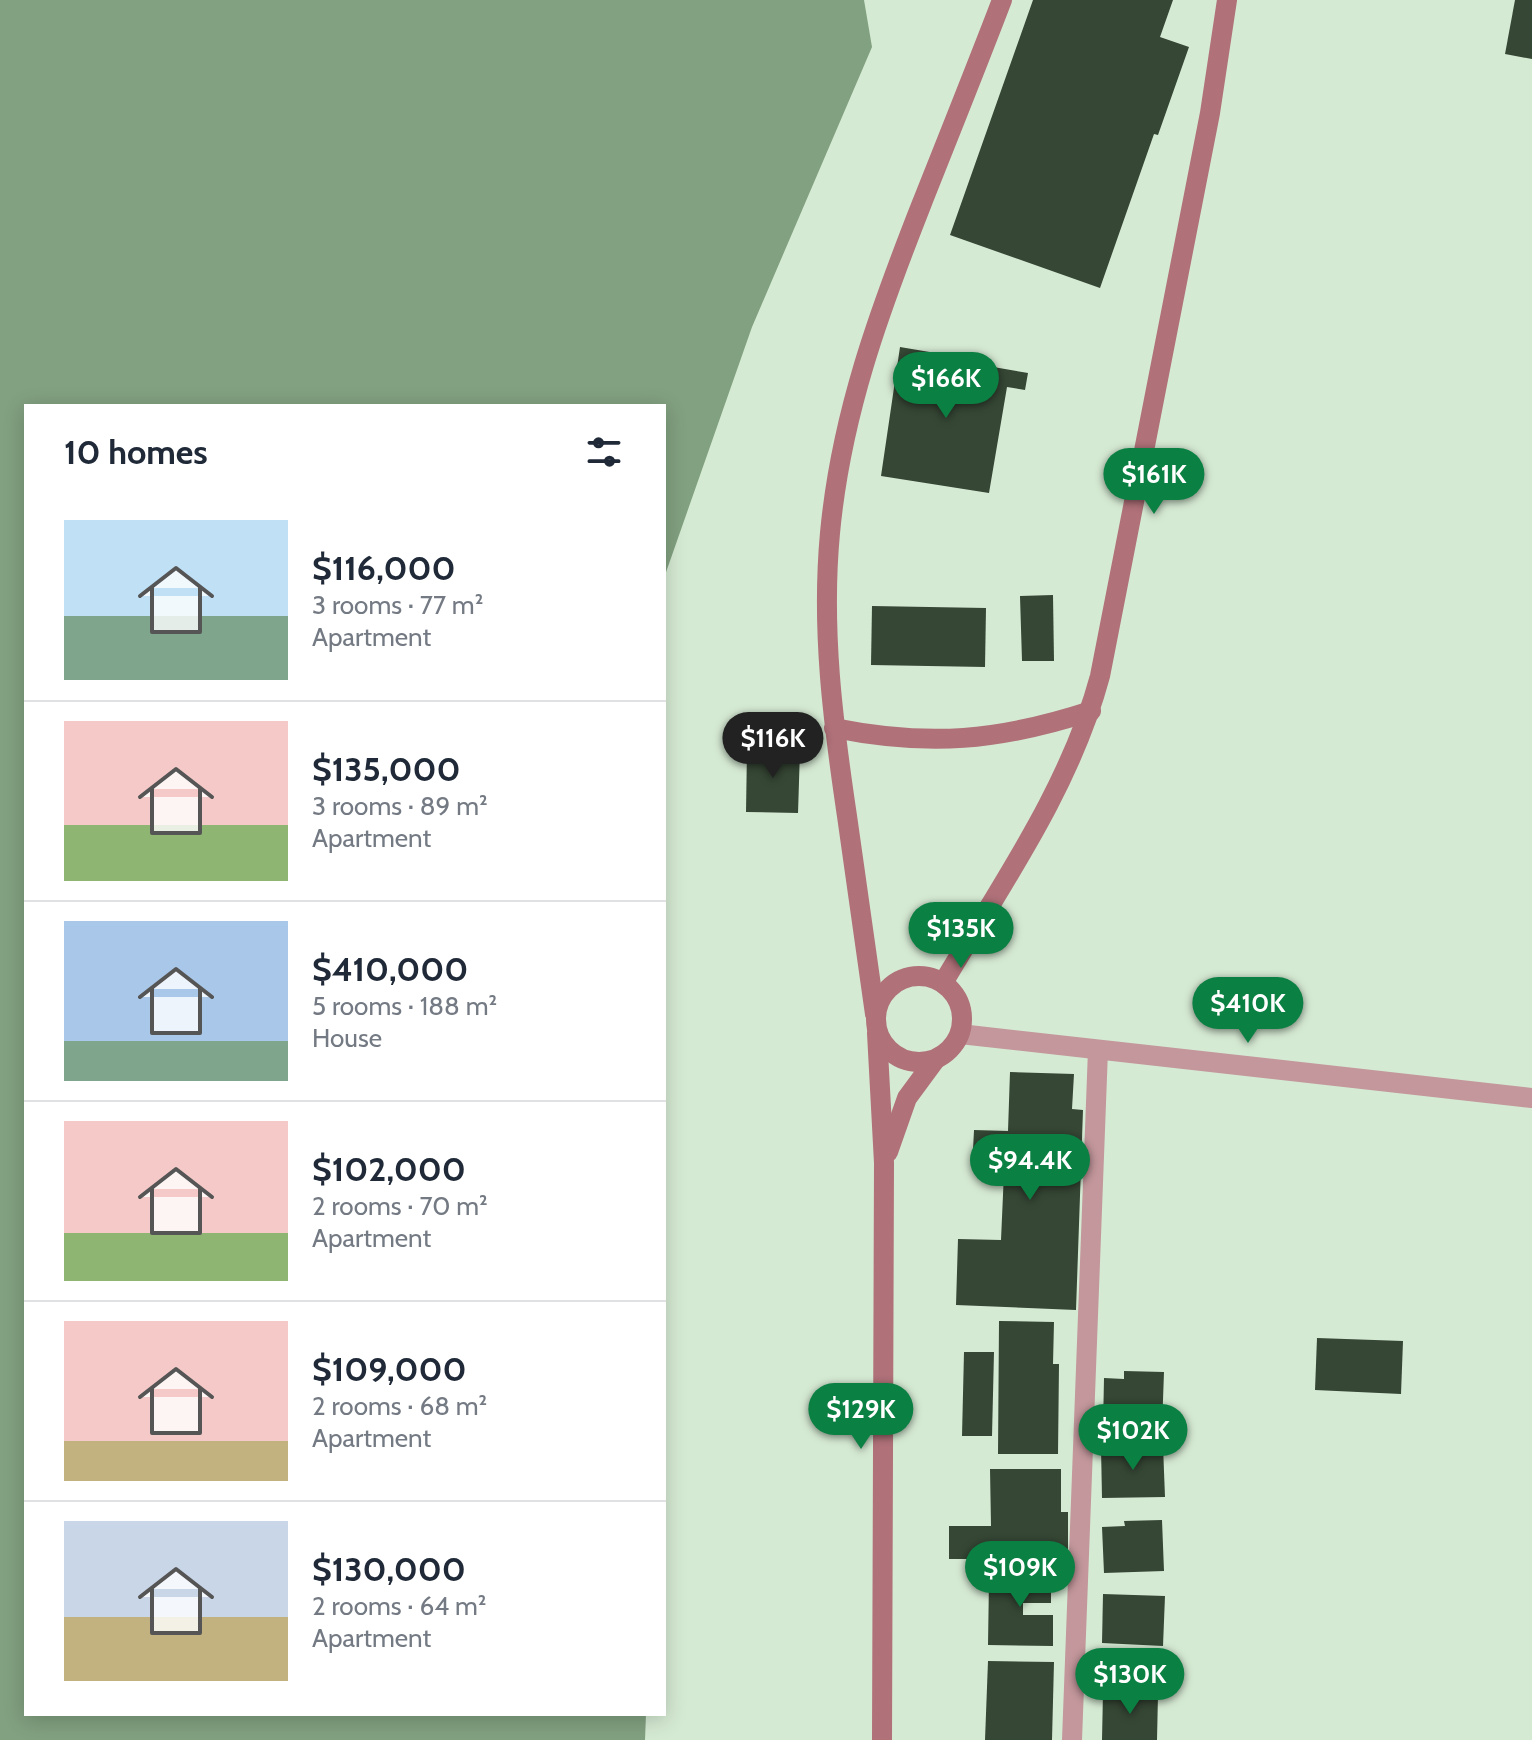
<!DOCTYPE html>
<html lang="en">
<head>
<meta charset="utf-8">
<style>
	:root { --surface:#fff; --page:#f2f2f3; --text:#1f2937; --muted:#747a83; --line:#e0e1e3; --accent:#0b8043 }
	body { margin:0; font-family:Cabin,sans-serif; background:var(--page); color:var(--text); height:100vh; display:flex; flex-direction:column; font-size:30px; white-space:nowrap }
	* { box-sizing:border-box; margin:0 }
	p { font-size:26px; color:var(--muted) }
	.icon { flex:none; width:44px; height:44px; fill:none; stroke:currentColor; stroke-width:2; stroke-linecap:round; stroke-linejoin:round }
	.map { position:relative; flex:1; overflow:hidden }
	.panel { position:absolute; left:24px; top:404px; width:642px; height:1312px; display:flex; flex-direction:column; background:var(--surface); border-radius:0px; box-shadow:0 4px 20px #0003 }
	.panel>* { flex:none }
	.price { position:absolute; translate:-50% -68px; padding:0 18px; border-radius:28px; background:var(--accent); color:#fff; font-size:26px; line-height:52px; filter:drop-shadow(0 2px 4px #0008) }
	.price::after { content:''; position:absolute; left:50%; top:48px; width:24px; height:18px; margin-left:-12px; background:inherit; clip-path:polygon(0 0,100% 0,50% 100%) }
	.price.active { background:#222; color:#fff }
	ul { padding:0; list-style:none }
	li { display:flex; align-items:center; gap:24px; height:200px; padding:0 40px }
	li+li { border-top:2px solid var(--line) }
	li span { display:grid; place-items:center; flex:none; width:224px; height:160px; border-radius:0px; color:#555 }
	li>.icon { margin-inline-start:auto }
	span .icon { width:96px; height:96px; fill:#fffc; stroke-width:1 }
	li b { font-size:34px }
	h2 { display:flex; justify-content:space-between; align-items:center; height:96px; padding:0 40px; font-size:34px }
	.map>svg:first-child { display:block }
</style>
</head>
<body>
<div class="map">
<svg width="1532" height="1740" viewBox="0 0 1532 1740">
	<rect width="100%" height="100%" fill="#d5ead3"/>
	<!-- water -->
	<polygon fill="#82a180" points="0,0 864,0 872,47 752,327 664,578 664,406 26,406 26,1714 646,1714 645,1740 0,1740"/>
	<!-- building -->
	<g fill="#364735">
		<polygon points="1033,0 1173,0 1160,37 1189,47 1158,135 1154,134 1100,288 950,235"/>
		<polygon points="1515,0 1532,0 1532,59 1505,54"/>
		<polygon points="900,347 977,360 976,364 1028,373 1025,390 1007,387 989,493 881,476"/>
		<polygon points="1053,595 1054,661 1022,661 1020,596"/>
		<polygon points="872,606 986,608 985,667 871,665"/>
		<polygon points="747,748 800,749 798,813 746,812"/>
		<polygon points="1010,1072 1074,1074 1072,1109 1083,1110 1076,1310 956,1305 958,1239 1001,1240 1004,1172 972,1170 974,1130 1008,1131"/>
		<polygon points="999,1321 1054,1322 1053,1364 1059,1364 1058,1454 998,1454"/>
		<polygon points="1317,1338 1403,1341 1401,1394 1315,1390"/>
		<polygon points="964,1352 994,1352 992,1436 962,1436"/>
		<polygon points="1124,1371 1164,1372 1162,1428 1103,1427 1104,1378 1124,1379"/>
		<polygon points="1163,1446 1165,1497 1102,1498 1101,1447"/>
		<polygon points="990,1469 1061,1469 1061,1512 1068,1512 1068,1551 988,1551 988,1559 949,1559 949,1526 991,1526"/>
		<polygon points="1162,1520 1164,1571 1104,1573 1102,1527 1125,1526 1124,1521"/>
		<polygon points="1011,1568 1051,1568 1051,1603 1023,1603 1023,1615 1053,1615 1053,1646 988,1645 989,1580 1011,1581"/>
		<polygon points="1103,1594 1165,1596 1163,1646 1102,1643"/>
		<polygon points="988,1661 1054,1662 1052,1740 985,1740"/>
		<polygon points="1103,1692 1158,1694 1157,1740 1102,1740"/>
	</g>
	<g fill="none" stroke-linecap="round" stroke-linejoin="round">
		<!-- street -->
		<g stroke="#c3979c" stroke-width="20">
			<polyline points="960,1034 1532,1098"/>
			<polyline points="1072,1740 1098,1050"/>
		</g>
		<!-- secondary -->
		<g stroke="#b07179" stroke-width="20">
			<path d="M834,728C929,747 999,741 1091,711"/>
			<circle cx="919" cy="1019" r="43"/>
			<path d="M943,983C1001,885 1070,788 1100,676L1210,113L1227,0"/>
			<path d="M875,1014C866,948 856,882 847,816C833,722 821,629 830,533C841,415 879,312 922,203C949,135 976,68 1002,0"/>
			<polyline points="877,1033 884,1163 882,1740"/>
			<polyline points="888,1152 907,1098 935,1060"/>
		</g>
	</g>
</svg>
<b class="price" style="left:946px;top:420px">$166K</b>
<b class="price" style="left:1154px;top:516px">$161K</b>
<b class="price active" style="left:773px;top:780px">$116K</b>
<b class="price" style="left:961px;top:970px">$135K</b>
<b class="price" style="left:1248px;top:1045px">$410K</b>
<b class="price" style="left:1030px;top:1202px">$94.4K</b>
<b class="price" style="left:861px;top:1451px">$129K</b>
<b class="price" style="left:1133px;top:1472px">$102K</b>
<b class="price" style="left:1020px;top:1609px">$109K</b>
<b class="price" style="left:1130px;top:1716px">$130K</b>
<section class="panel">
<h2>10 homes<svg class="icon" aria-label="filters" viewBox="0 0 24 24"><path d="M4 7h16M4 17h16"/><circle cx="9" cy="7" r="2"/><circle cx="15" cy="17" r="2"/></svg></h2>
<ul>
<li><span style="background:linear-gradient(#bfe0f5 60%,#7fa58c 0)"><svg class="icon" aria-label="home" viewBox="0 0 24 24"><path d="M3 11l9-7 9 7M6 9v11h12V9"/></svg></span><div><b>$116,000</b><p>3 rooms · 77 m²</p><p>Apartment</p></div></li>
<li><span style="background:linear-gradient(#f6c9c9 65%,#8fb573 0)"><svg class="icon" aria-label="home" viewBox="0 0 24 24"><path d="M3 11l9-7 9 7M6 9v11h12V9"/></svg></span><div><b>$135,000</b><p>3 rooms · 89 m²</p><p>Apartment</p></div></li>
<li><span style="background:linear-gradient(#a9c7e8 75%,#7fa58c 0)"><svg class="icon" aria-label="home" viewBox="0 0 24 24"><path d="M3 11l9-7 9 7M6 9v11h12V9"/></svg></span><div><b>$410,000</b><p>5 rooms · 188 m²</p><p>House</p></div></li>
<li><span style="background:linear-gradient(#f6c9c9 70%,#8fb573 0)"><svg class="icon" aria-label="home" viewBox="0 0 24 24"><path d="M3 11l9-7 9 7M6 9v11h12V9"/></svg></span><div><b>$102,000</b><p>2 rooms · 70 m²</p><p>Apartment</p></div></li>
<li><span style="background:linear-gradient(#f6c9c9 75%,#c2b280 0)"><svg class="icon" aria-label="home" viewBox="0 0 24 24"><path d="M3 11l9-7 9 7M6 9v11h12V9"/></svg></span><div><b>$109,000</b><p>2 rooms · 68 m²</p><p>Apartment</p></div></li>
<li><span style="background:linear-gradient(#c9d6e8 60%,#c2b280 0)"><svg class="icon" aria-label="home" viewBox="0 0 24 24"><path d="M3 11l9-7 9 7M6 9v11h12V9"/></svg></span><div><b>$130,000</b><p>2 rooms · 64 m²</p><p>Apartment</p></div></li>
</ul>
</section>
</div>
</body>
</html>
